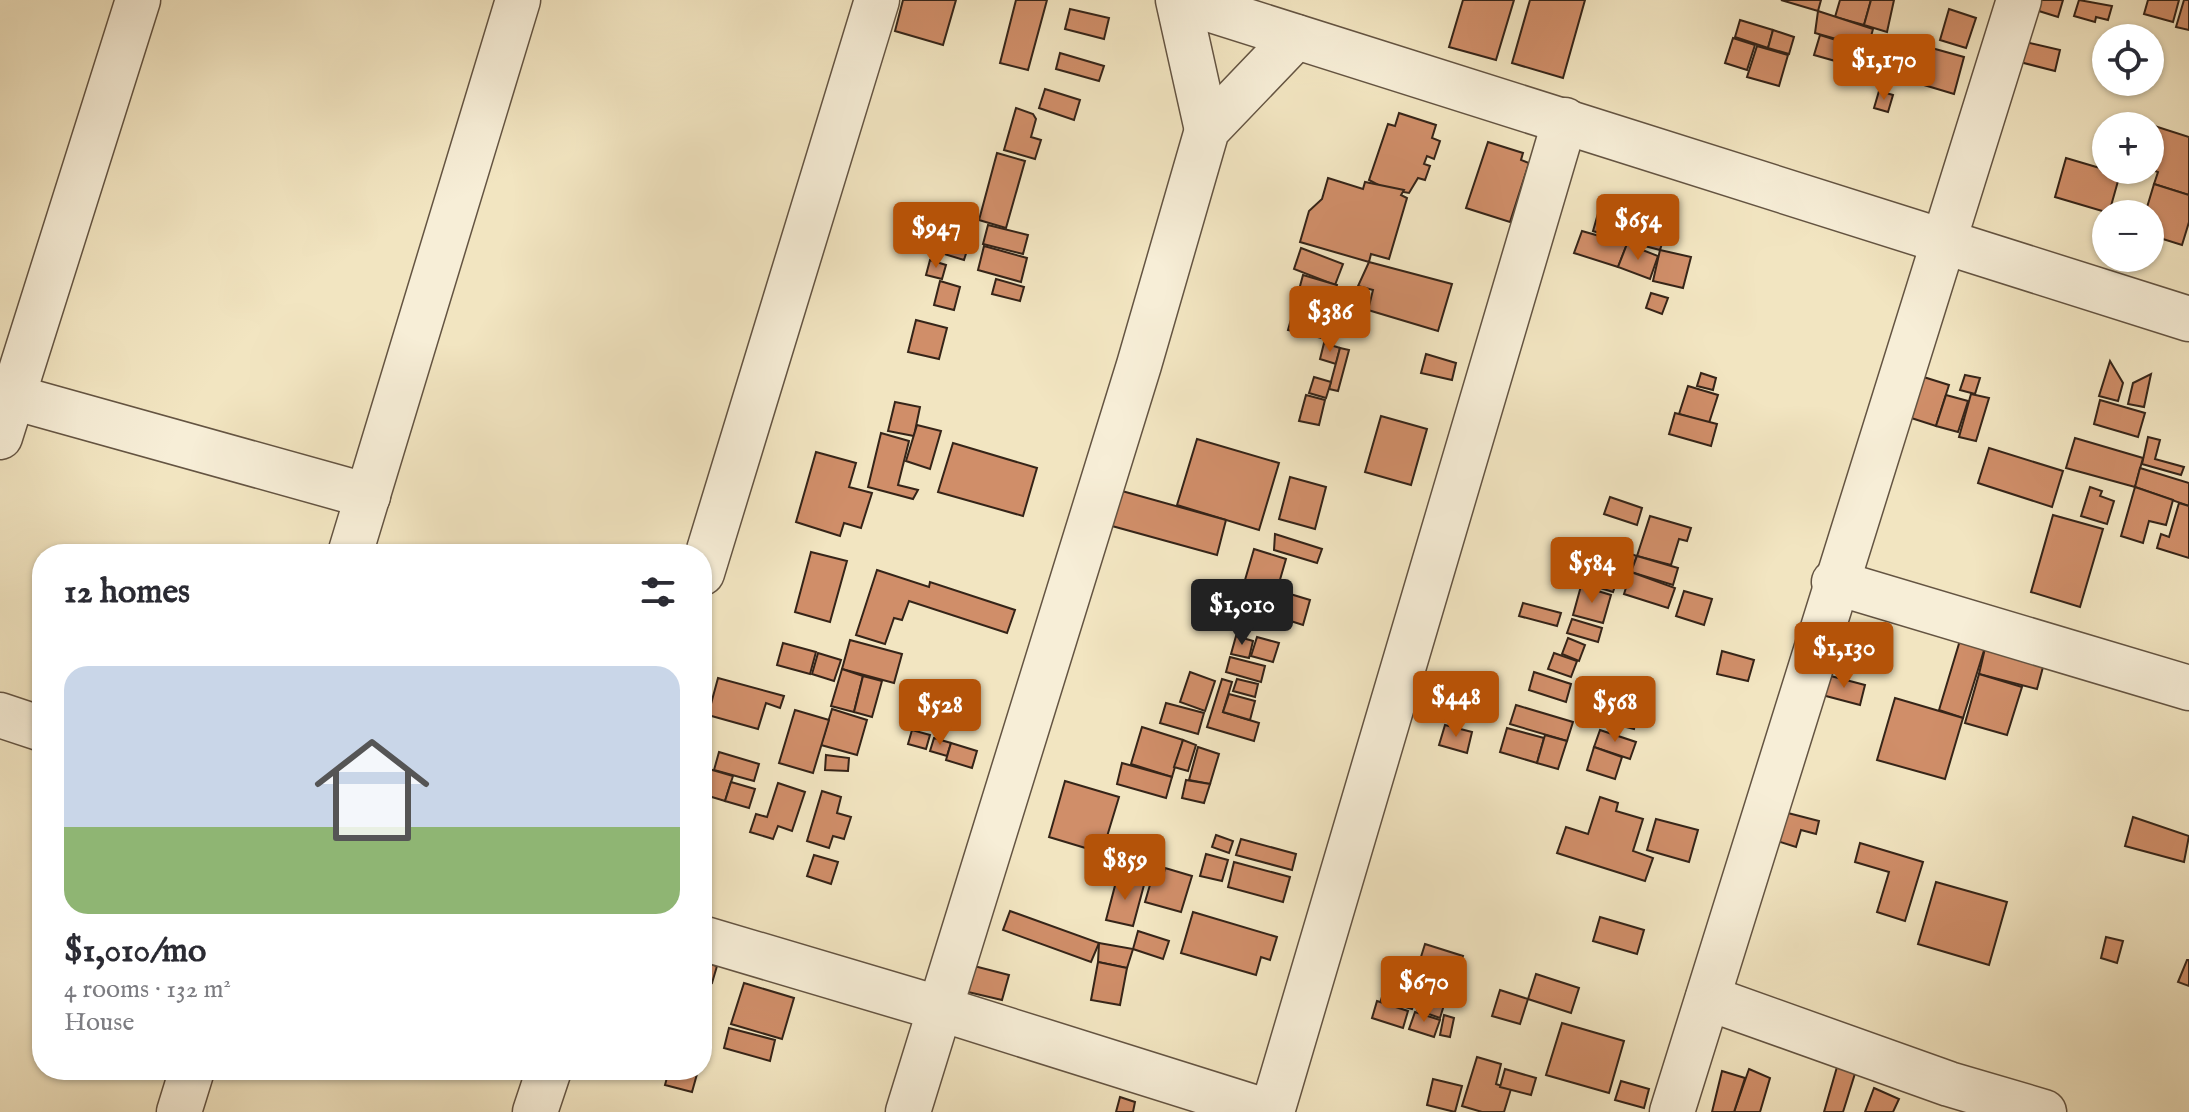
<!DOCTYPE html>
<html lang="en">
<head>
<meta charset="utf-8">
<style>
	:root { --surface:#fff; --page:#f7f7f7; --text:#2b2b33; --muted:#7c7c81; --line:#e1e1e2; --accent:#b45309 }
	body { margin:0; font-family:"IM FELL English",serif; background:var(--page); color:var(--text); height:100vh; display:flex; flex-direction:column; font-size:30px; white-space:nowrap }
	* { box-sizing:border-box; margin:0 }
	p { font-size:26px; color:var(--muted) }
	.icon { flex:none; width:44px; height:44px; fill:none; stroke:currentColor; stroke-width:2; stroke-linecap:round; stroke-linejoin:round }
	.map { position:relative; flex:1; overflow:hidden }
	.sheet { position:absolute; left:32px; top:544px; width:680px; height:536px; display:flex; flex-direction:column; background:var(--surface); border-radius:32px; box-shadow:0 2px 6px #0004 }
	.sheet>* { flex:none }
	.controls { position:absolute; left:2092px; top:24px; display:grid; gap:16px }
	.controls a { display:grid; place-items:center; width:72px; height:72px; border-radius:50%; background:var(--surface); box-shadow:0 2px 6px #0004; font-size:40px }
	.price { position:absolute; translate:-50% -68px; padding:0 18px; border-radius:8px; background:var(--accent); color:#fff; font-size:26px; line-height:52px; filter:drop-shadow(0 2px 4px #0008) }
	.price::after { content:''; position:absolute; left:50%; top:48px; width:24px; height:18px; margin-left:-12px; background:inherit; clip-path:polygon(0 0,100% 0,50% 100%) }
	.price.active { background:#222; color:#fff }
	ul { padding:0; list-style:none }
	li { display:grid; align-content:center; gap:16px; height:424px; padding:0 32px }
	li+li { border-top:2px solid var(--line) }
	li span { display:grid; place-items:center; height:248px; border-radius:24px; color:#555 }
	li>.icon { margin-inline-start:auto }
	span .icon { width:144px; height:144px; fill:#fffc; stroke-width:1 }
	li b { font-size:34px }
	h2 { display:flex; justify-content:space-between; align-items:center; height:96px; padding:0 32px; font-size:34px }
	.map>svg:first-child { display:block }
</style>
</head>
<body>
<div class="map">
<svg width="2189" height="1112" viewBox="0 0 2189 1112">
	<rect width="100%" height="100%" fill="#f2e5c1"/>
	<filter id="stains"><feTurbulence type="fractalNoise" baseFrequency=".0025" numOctaves="4"/><feColorMatrix values="0 0 0 0 .2 0 0 0 0 .09 0 0 0 0 .02 0 0 0 .5 -.17"/></filter>
	<radialGradient id="worn" r=".72"><stop offset=".6" stop-color="#630" stop-opacity="0"/><stop offset="1" stop-color="#630" stop-opacity=".3"/></radialGradient>
	<!-- building -->
	<g fill="#d08e69" stroke="#352418" stroke-width="2">
		<polygon points="903,0 956,0 943,45 895,31"/>
		<polygon points="1016,0 1047,0 1028,70 1000,63"/>
		<polygon points="1463,0 1514,0 1496,60 1449,47"/>
		<polygon points="1530,0 1585,0 1563,78 1512,63"/>
		<polygon points="1781,0 1821,0 1818,11"/>
		<polygon points="1840,0 1871,0 1864,25 1835,17"/>
		<polygon points="1871,0 1894,0 1887,32 1864,25"/>
		<polygon points="2027,0 2063,0 2058,17 2026,7"/>
		<polygon points="2079,0 2112,6 2108,20 2096,17 2095,22 2074,16"/>
		<polygon points="2148,0 2179,0 2173,22 2144,14"/>
		<polygon points="2184,0 2189,0 2189,30 2176,27"/>
		<polygon points="1070,9 1109,18 1104,39 1065,29"/>
		<polygon points="1949,9 1976,18 1966,48 1940,40"/>
		<polygon points="1818,11 1873,29 1868,48 1815,33"/>
		<polygon points="1740,20 1773,30 1768,48 1735,37"/>
		<polygon points="1773,30 1794,37 1789,54 1768,48"/>
		<polygon points="1820,35 1865,49 1860,68 1814,55"/>
		<polygon points="1894,36 1908,40 1898,73 1885,69"/>
		<polygon points="1733,38 1755,45 1747,70 1725,63"/>
		<polygon points="2017,40 2060,50 2055,71 2012,60"/>
		<polygon points="1910,42 1964,57 1954,94 1924,85 1926,78 1902,71"/>
		<polygon points="1757,46 1788,55 1779,86 1747,77"/>
		<polygon points="1060,53 1104,66 1099,81 1056,69"/>
		<polygon points="1045,89 1080,100 1074,120 1039,108"/>
		<polygon points="1879,91 1893,95 1888,112 1874,108"/>
		<polygon points="1016,108 1033,114 1036,119 1031,137 1041,140 1035,159 1004,150"/>
		<polygon points="1399,113 1436,125 1432,138 1440,141 1434,159 1427,156 1424,164 1430,166 1425,180 1418,178 1409,193 1386,189 1369,180 1388,124 1395,126"/>
		<polygon points="2142,122 2189,137 2189,195 2154,184 2158,172 2150,169 2150,126 2141,126"/>
		<polygon points="1488,142 1523,153 1521,160 1529,163 1510,222 1466,208"/>
		<polygon points="997,153 1025,161 1006,228 979,220"/>
		<polygon points="2066,158 2120,174 2109,213 2055,197"/>
		<polygon points="1328,178 1363,189 1365,182 1404,190 1401,195 1407,198 1389,259 1371,254 1369,262 1300,242 1309,211 1322,199"/>
		<polygon points="2154,184 2189,195 2189,222 2182,245 2150,235 2150,214 2145,214"/>
		<polygon points="1601,203 1641,214 1633,243 1593,231"/>
		<polygon points="921,207 935,211 931,222 917,218"/>
		<polygon points="937,210 954,215 947,237 969,244 964,260 908,243 916,218 932,224"/>
		<polygon points="1641,214 1668,224 1660,250 1633,243"/>
		<polygon points="988,225 1028,235 1023,254 983,244"/>
		<polygon points="1582,231 1627,244 1618,267 1574,253"/>
		<polygon points="1627,244 1658,256 1650,279 1618,267"/>
		<polygon points="984,246 1027,258 1021,282 978,270"/>
		<polygon points="1301,248 1343,264 1335,285 1294,269"/>
		<polygon points="1660,250 1691,257 1683,288 1653,281"/>
		<polygon points="930,260 946,265 942,279 926,275"/>
		<polygon points="1369,262 1452,284 1438,331 1368,310 1373,290 1358,286"/>
		<polygon points="1303,275 1337,285 1326,325 1292,316"/>
		<polygon points="996,279 1024,287 1020,301 992,294"/>
		<polygon points="940,281 960,287 954,310 934,305"/>
		<polygon points="1651,293 1668,298 1662,314 1646,308"/>
		<polygon points="1292,316 1326,325 1322,338 1288,330"/>
		<polygon points="916,320 947,328 939,359 908,352"/>
		<polygon points="1324,343 1340,348 1336,364 1320,359"/>
		<polygon points="1340,348 1349,350 1338,391 1329,389"/>
		<polygon points="1426,354 1456,363 1452,380 1421,373"/>
		<polygon points="2110,361 2123,383 2118,401 2099,396"/>
		<polygon points="1701,373 1716,378 1713,390 1697,386"/>
		<polygon points="1914,374 1949,385 1936,426 1902,415"/>
		<polygon points="2151,374 2144,407 2128,404 2133,383"/>
		<polygon points="1965,375 1980,378 1975,394 1960,390"/>
		<polygon points="1314,377 1331,382 1326,398 1309,393"/>
		<polygon points="1688,386 1718,395 1709,423 1679,414"/>
		<polygon points="1971,394 1989,398 1976,441 1959,437"/>
		<polygon points="1306,395 1325,400 1319,425 1299,421"/>
		<polygon points="1946,395 1968,401 1958,432 1936,426"/>
		<polygon points="2100,400 2145,413 2138,437 2094,424"/>
		<polygon points="895,402 920,407 914,436 888,431"/>
		<polygon points="1675,413 1717,424 1711,446 1669,434"/>
		<polygon points="1381,416 1427,429 1411,485 1365,472"/>
		<polygon points="917,425 941,431 930,469 906,461"/>
		<polygon points="881,433 909,441 898,485 918,490 913,499 868,487"/>
		<polygon points="2148,437 2160,440 2155,459 2184,467 2181,475 2142,464"/>
		<polygon points="2075,438 2143,458 2135,487 2066,468"/>
		<polygon points="1197,439 1279,463 1259,530 1177,505"/>
		<polygon points="953,443 1037,468 1023,516 938,492"/>
		<polygon points="1989,448 2063,471 2052,507 1978,483"/>
		<polygon points="816,452 856,463 849,487 872,493 861,528 844,523 840,536 796,522"/>
		<polygon points="2140,468 2189,483 2189,506 2135,487"/>
		<polygon points="1290,477 1326,487 1315,529 1279,519"/>
		<polygon points="2090,487 2102,491 2100,496 2114,501 2107,524 2081,516"/>
		<polygon points="2135,487 2173,500 2166,525 2149,521 2143,543 2121,536"/>
		<polygon points="1122,491 1226,520 1217,555 1112,526"/>
		<polygon points="1610,497 1642,508 1637,525 1604,514"/>
		<polygon points="2179,503 2189,506 2189,558 2157,548 2161,534 2169,537"/>
		<polygon points="2053,515 2103,529 2080,607 2031,592"/>
		<polygon points="1650,516 1691,528 1687,541 1679,539 1671,565 1637,556"/>
		<polygon points="1275,534 1322,549 1317,563 1274,550"/>
		<polygon points="1254,549 1286,559 1277,590 1310,600 1303,625 1238,604"/>
		<polygon points="1617,549 1637,556 1631,572 1611,565"/>
		<polygon points="811,552 847,561 830,622 795,612"/>
		<polygon points="1637,556 1678,568 1673,585 1631,572"/>
		<polygon points="1589,568 1618,577 1613,592 1584,583"/>
		<polygon points="877,570 929,587 930,582 1015,610 1007,633 909,601 902,620 894,618 885,644 856,635"/>
		<polygon points="1631,572 1675,588 1668,608 1624,594"/>
		<polygon points="1581,586 1611,595 1603,623 1573,615"/>
		<polygon points="1684,591 1712,599 1704,625 1676,616"/>
		<polygon points="1523,603 1561,613 1557,626 1519,616"/>
		<polygon points="1572,619 1602,628 1598,642 1567,633"/>
		<polygon points="1236,636 1253,641 1249,658 1231,654"/>
		<polygon points="1257,637 1279,643 1273,662 1251,656"/>
		<polygon points="1961,637 1986,644 1963,718 1939,710"/>
		<polygon points="1568,638 1585,645 1579,661 1562,654"/>
		<polygon points="850,640 902,654 894,683 842,669"/>
		<polygon points="783,643 816,652 810,674 777,665"/>
		<polygon points="1986,644 2043,667 2037,689 1979,674"/>
		<polygon points="1722,651 1754,660 1748,681 1717,674"/>
		<polygon points="818,653 841,660 834,681 812,674"/>
		<polygon points="1554,653 1577,661 1571,677 1548,669"/>
		<polygon points="1230,657 1265,666 1261,682 1226,672"/>
		<polygon points="842,669 863,676 854,712 831,706"/>
		<polygon points="1190,672 1215,681 1205,711 1180,702"/>
		<polygon points="1534,672 1571,684 1566,702 1529,690"/>
		<polygon points="1979,674 2022,687 2007,735 1965,723"/>
		<polygon points="1827,675 1865,685 1860,705 1822,695"/>
		<polygon points="863,676 882,681 872,717 854,712"/>
		<polygon points="718,678 784,696 780,708 766,703 758,729 708,715"/>
		<polygon points="1222,679 1232,682 1223,712 1259,723 1254,741 1207,727"/>
		<polygon points="1237,679 1258,684 1255,697 1233,691"/>
		<polygon points="1229,694 1255,701 1250,720 1223,712"/>
		<polygon points="1584,697 1638,711 1634,729 1579,715"/>
		<polygon points="1895,698 1963,718 1945,779 1877,760"/>
		<polygon points="1166,703 1204,713 1198,734 1160,723"/>
		<polygon points="1516,705 1573,722 1567,741 1510,724"/>
		<polygon points="832,709 867,720 857,755 821,745"/>
		<polygon points="795,710 829,720 813,773 779,763"/>
		<polygon points="1445,725 1472,732 1467,753 1439,745"/>
		<polygon points="1142,727 1183,740 1172,777 1131,764"/>
		<polygon points="1507,728 1544,738 1537,763 1500,752"/>
		<polygon points="912,730 930,735 926,749 908,744"/>
		<polygon points="1600,730 1636,742 1630,759 1594,747"/>
		<polygon points="1545,735 1567,741 1558,769 1537,763"/>
		<polygon points="934,738 951,743 947,756 930,751"/>
		<polygon points="1183,740 1196,745 1188,771 1174,767"/>
		<polygon points="951,743 977,751 972,768 946,760"/>
		<polygon points="1198,747 1219,754 1210,784 1189,780"/>
		<polygon points="1594,747 1622,757 1615,779 1587,770"/>
		<polygon points="719,752 759,764 754,781 714,770"/>
		<polygon points="826,755 849,758 848,771 825,770"/>
		<polygon points="1122,763 1172,777 1166,798 1117,784"/>
		<polygon points="709,769 733,776 725,801 702,794"/>
		<polygon points="1186,780 1210,784 1204,803 1182,798"/>
		<polygon points="1065,781 1119,797 1102,853 1049,837"/>
		<polygon points="731,782 755,789 749,808 725,801"/>
		<polygon points="778,783 805,792 792,831 778,826 773,839 750,832 756,814 767,817"/>
		<polygon points="822,791 841,797 837,813 851,817 844,839 833,836 829,848 807,841"/>
		<polygon points="1600,797 1618,803 1616,811 1643,819 1633,851 1653,858 1645,881 1557,853 1566,827 1588,834"/>
		<polygon points="1784,812 1819,821 1816,834 1801,830 1796,847 1777,841"/>
		<polygon points="2133,817 2189,836 2184,862 2125,846"/>
		<polygon points="1656,819 1698,830 1689,862 1647,850"/>
		<polygon points="1216,835 1233,841 1229,853 1212,847"/>
		<polygon points="1241,839 1296,854 1292,870 1236,855"/>
		<polygon points="1860,843 1923,862 1905,921 1877,912 1889,872 1855,862"/>
		<polygon points="1206,854 1228,860 1222,881 1200,876"/>
		<polygon points="814,855 838,862 831,884 807,876"/>
		<polygon points="1234,862 1290,877 1283,902 1228,887"/>
		<polygon points="1165,868 1192,876 1181,912 1145,902 1152,878 1162,881"/>
		<polygon points="1117,878 1144,885 1133,926 1106,920"/>
		<polygon points="1936,882 2007,902 1989,965 1918,944"/>
		<polygon points="1010,911 1099,943 1091,962 1003,930"/>
		<polygon points="1193,912 1277,937 1270,960 1261,957 1256,975 1181,953"/>
		<polygon points="1600,917 1644,930 1637,954 1593,941"/>
		<polygon points="1138,931 1169,941 1163,959 1133,949"/>
		<polygon points="2106,937 2123,941 2117,963 2101,958"/>
		<polygon points="1099,943 1133,949 1127,968 1098,962"/>
		<polygon points="1425,944 1463,956 1458,972 1420,960"/>
		<polygon points="2187,960 2189,960 2189,986 2178,982"/>
		<polygon points="702,962 717,966 712,983 702,980"/>
		<polygon points="1098,962 1127,968 1120,1005 1091,1000"/>
		<polygon points="974,966 1009,975 1002,1000 968,992"/>
		<polygon points="1390,972 1421,981 1412,1009 1381,1000"/>
		<polygon points="1536,974 1579,988 1571,1013 1528,999"/>
		<polygon points="744,983 794,998 782,1039 731,1024"/>
		<polygon points="702,984 710,986 702,1017"/>
		<polygon points="1425,985 1448,992 1440,1018 1417,1010"/>
		<polygon points="1500,990 1528,999 1520,1024 1492,1016"/>
		<polygon points="1377,1001 1408,1011 1403,1028 1372,1018"/>
		<polygon points="1415,1012 1440,1020 1434,1037 1409,1029"/>
		<polygon points="1444,1015 1454,1018 1450,1037 1440,1035"/>
		<polygon points="1562,1023 1624,1041 1609,1093 1546,1075"/>
		<polygon points="729,1028 775,1040 770,1061 724,1048"/>
		<polygon points="1477,1057 1501,1064 1496,1084 1511,1089 1504,1112 1482,1112 1462,1106"/>
		<polygon points="1839,1060 1857,1067 1843,1112 1824,1112"/>
		<polygon points="1505,1069 1536,1078 1531,1095 1500,1087"/>
		<polygon points="1749,1069 1770,1078 1760,1112 1734,1112"/>
		<polygon points="669,1070 697,1074 692,1092 665,1085"/>
		<polygon points="1722,1071 1745,1078 1734,1112 1712,1112"/>
		<polygon points="1433,1079 1462,1086 1455,1112 1427,1105"/>
		<polygon points="1621,1081 1649,1089 1644,1108 1615,1100"/>
		<polygon points="1874,1088 1899,1099 1893,1112 1865,1112"/>
		<polygon points="1120,1097 1135,1102 1133,1112 1116,1112"/>
	</g>
	<g fill="none" stroke-linecap="round" stroke-linejoin="round">
		<!-- minor casing -->
		<g stroke="#645442" stroke-width="47">
			<g id="minor">
				<polyline points="1178,0 1207,130"/>
				<polyline points="1180,0 2189,319"/>
				<polyline points="13,397 368,496"/>
				<polyline points="0,437 138,0"/>
				<polyline points="350,554 518,0"/>
				<polyline points="702,573 877,0"/>
				<polyline points="1834,582 2189,688"/>
				<polyline points="0,715 42,729"/>
				<polyline points="702,938 938,1008 1269,1112"/>
				<polyline points="1708,998 1949,1084 2044,1112"/>
				<polyline points="179,1112 192,1070"/>
				<polyline points="535,1112 549,1070"/>
				<polyline points="908,1112 1139,365 1207,130 1296,37"/>
				<polyline points="1272,1112 1565,120"/>
				<polyline points="1672,1112 2019,0"/>
			</g>
		</g>
		<!-- minor -->
		<use href="#minor" stroke="#f7eed7" stroke-width="44"/>
	</g>
	<rect width="100%" height="100%" filter="url(#stains)"/>
	<rect width="100%" height="100%" fill="url(#worn)"/>
</svg>
<div class="controls">
<a><svg class="icon" aria-label="locate" viewBox="0 0 24 24"><circle cx="12" cy="12" r="6"/><path d="M12 2v4M12 18v4M2 12h4M18 12h4"/></svg></a>
<a>+</a>
<a>−</a>
</div>
<b class="price" style="left:1884px;top:102px">$1,170</b>
<b class="price" style="left:1638px;top:262px">$654</b>
<b class="price" style="left:936px;top:270px">$947</b>
<b class="price" style="left:1330px;top:354px">$386</b>
<b class="price" style="left:1592px;top:605px">$584</b>
<b class="price active" style="left:1242px;top:647px">$1,010</b>
<b class="price" style="left:1844px;top:690px">$1,130</b>
<b class="price" style="left:1456px;top:739px">$448</b>
<b class="price" style="left:1615px;top:744px">$568</b>
<b class="price" style="left:940px;top:747px">$528</b>
<b class="price" style="left:1125px;top:902px">$859</b>
<b class="price" style="left:1424px;top:1024px">$670</b>
<section class="sheet">
<h2>12 homes<svg class="icon" aria-label="filters" viewBox="0 0 24 24"><path d="M4 7h16M4 17h16"/><circle cx="9" cy="7" r="2"/><circle cx="15" cy="17" r="2"/></svg></h2>
<ul>
<li><span style="background:linear-gradient(#c9d6e8 65%,#8fb573 0)"><svg class="icon" aria-label="home" viewBox="0 0 24 24"><path d="M3 11l9-7 9 7M6 9v11h12V9"/></svg></span><div><b>$1,010/mo</b><p>4 rooms · 132 m²</p><p>House</p></div></li>
</ul>
</section>
</div>
</body>
</html>
